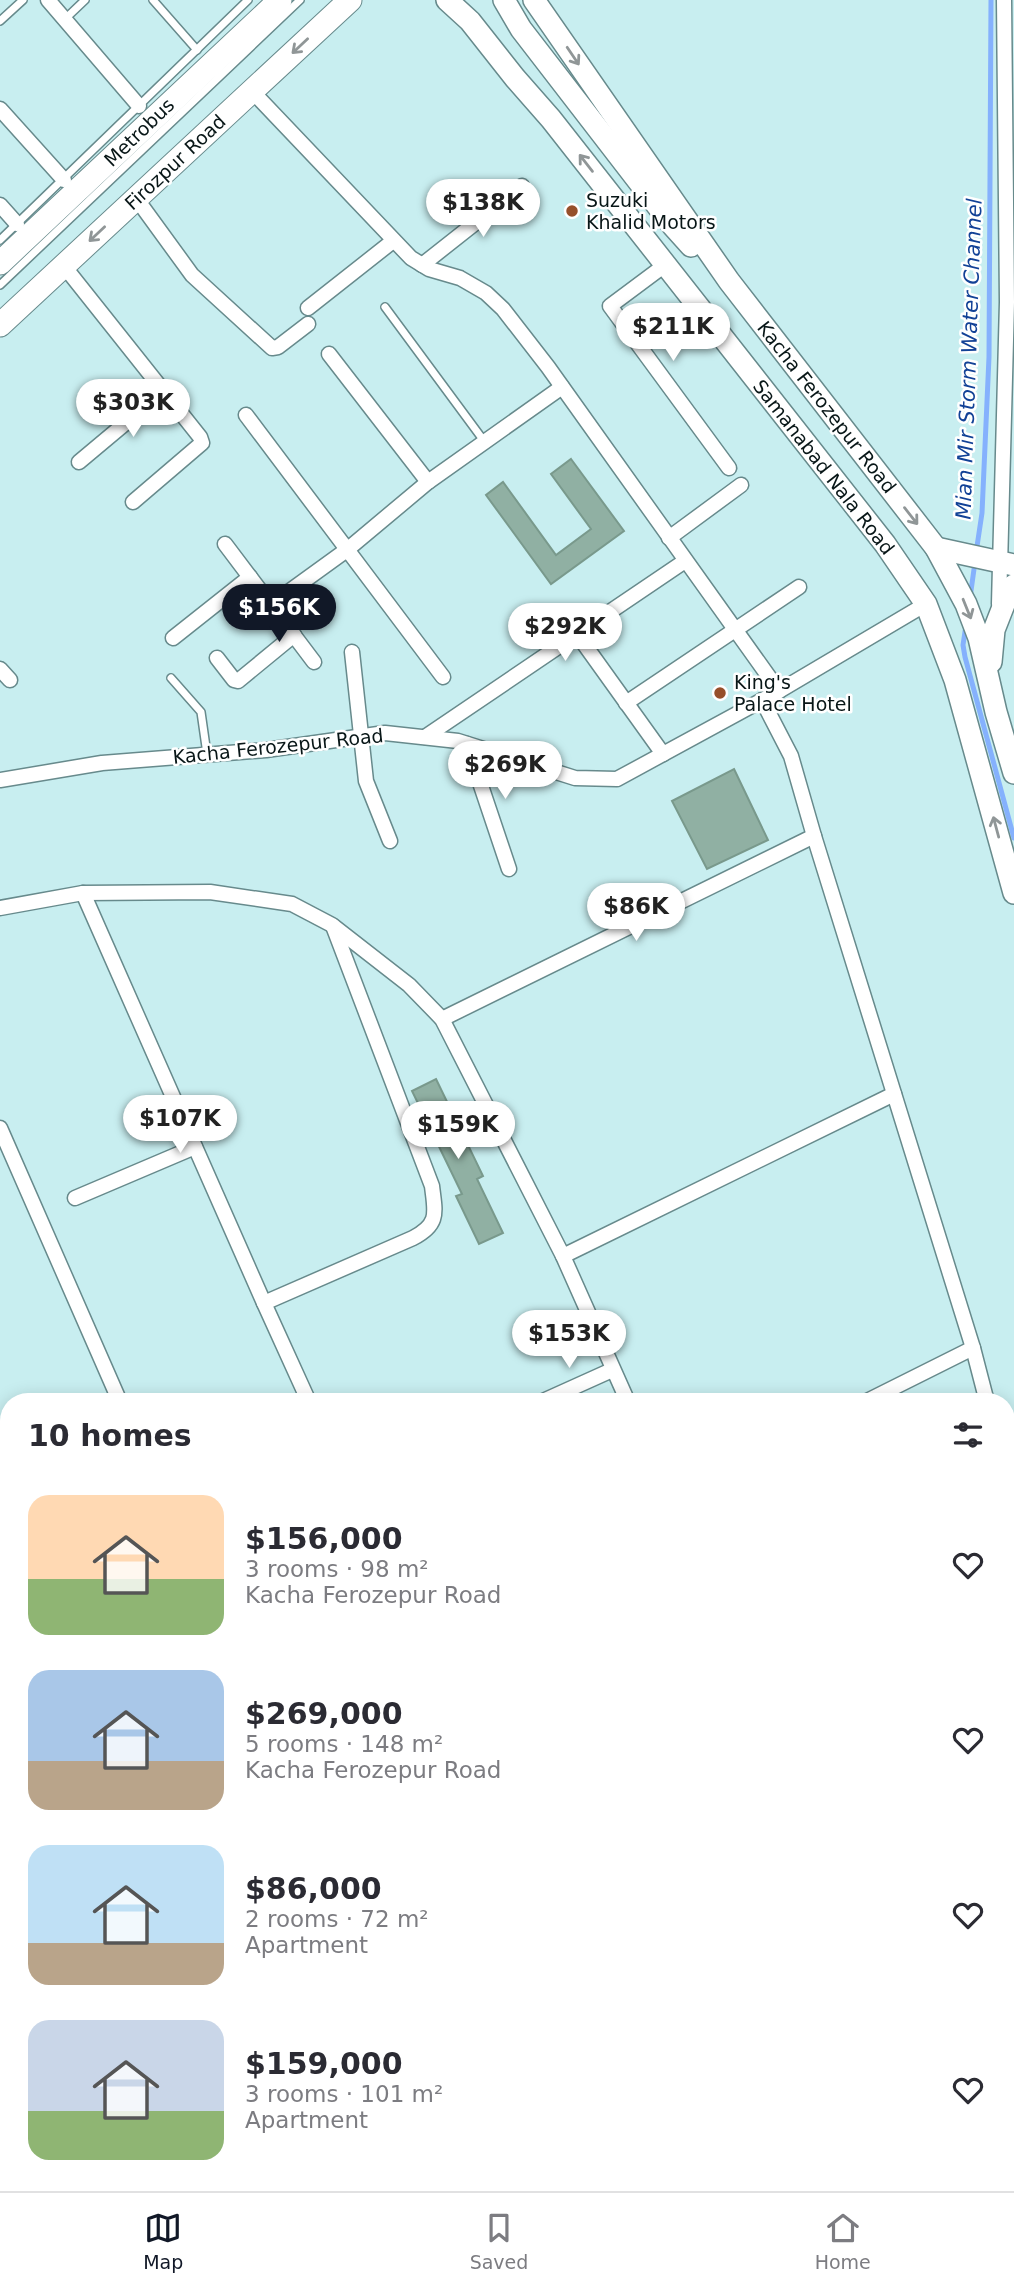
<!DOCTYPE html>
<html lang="en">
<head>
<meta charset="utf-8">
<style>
	:root { --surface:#fff; --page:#f2f2f3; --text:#2b2b33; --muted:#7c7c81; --line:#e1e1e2; --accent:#111827 }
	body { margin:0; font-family:"DejaVu Sans",sans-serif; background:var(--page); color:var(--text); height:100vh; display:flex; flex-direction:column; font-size:26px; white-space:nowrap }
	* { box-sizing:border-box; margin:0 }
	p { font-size:23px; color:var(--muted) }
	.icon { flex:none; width:38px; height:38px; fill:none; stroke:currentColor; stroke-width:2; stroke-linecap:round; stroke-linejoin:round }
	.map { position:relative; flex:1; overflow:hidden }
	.drawer { position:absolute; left:0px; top:1393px; width:1015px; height:798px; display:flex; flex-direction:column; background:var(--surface); border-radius:28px 28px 0 0; box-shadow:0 4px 18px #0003 }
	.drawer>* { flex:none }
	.price { position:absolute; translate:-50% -60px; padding:0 16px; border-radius:24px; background:#fff; color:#222; font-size:23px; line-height:46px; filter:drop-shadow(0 2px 4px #0008) }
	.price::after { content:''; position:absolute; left:50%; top:42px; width:21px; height:16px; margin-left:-10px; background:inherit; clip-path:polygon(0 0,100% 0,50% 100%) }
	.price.selected { background:var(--accent); color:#fff }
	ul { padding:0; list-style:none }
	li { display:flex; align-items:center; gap:21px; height:175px; padding:0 28px }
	li span { display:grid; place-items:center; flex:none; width:196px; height:140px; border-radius:21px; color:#555 }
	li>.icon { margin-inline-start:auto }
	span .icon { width:84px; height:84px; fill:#fffc; stroke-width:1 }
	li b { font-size:30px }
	h2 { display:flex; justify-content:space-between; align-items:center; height:84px; padding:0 28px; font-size:30px }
	.menu { display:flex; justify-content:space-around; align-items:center; height:98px; border-top:2px solid var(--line); background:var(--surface); font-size:19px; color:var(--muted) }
	.menu a { display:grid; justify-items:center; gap:4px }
	.menu .selected { color:var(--accent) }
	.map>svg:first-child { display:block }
</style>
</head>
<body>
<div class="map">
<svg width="1014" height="2191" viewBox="0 0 1014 2191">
	<rect width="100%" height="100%" fill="#c8eef0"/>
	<!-- green -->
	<polygon fill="#92c682" points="1006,1990 1014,1991 1014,2191 98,2191 101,2182 1006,2182"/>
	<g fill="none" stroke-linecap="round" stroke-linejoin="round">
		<!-- stream -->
		<g stroke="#85b1fd" stroke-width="5">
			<polyline points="976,553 982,513 989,357 991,0"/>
			<polyline points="970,598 975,562"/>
			<polyline points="966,625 963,645 965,657 1014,838"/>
		</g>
	</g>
	<!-- building -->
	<g fill="#90b0a3" stroke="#79998c" stroke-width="2">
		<polygon points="571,459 624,531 551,584 486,495 503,482 556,555 591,529 551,474"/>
		<polygon points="734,769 768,840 707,869 672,801"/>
		<polygon points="436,1079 483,1176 477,1179 503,1233 479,1244 456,1196 462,1194 412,1091"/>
	</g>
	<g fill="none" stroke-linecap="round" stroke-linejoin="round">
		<!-- lane casing -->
		<g stroke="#678a8c" stroke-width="10">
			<g id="lane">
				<polyline points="153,0 197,50"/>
				<polyline points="65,19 85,0"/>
				<polyline points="0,21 23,0"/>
				<polyline points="0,240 248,0"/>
				<polyline points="0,285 300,0"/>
				<polyline points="385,307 484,441"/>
				<polyline points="171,678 201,712 207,754"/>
			</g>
		</g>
		<!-- street casing -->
		<g stroke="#678a8c" stroke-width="17">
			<g id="street">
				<polyline points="48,0 139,106"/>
				<polyline points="252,91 411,258 429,269 460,278 486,293 503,309 548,367 779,691"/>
				<polyline points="0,109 64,180"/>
				<polyline points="136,198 192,275 272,348 278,347 308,324"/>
				<polyline points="0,205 17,224"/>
				<polyline points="422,265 522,186"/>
				<polyline points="665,265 610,306 729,468"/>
				<polyline points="64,266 200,437 202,443 133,502"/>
				<polyline points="308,308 393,241"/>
				<polyline points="329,354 428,482"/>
				<polyline points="246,415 443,677"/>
				<polyline points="79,462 165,390"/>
				<polyline points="669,538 741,485"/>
				<polyline points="225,544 314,662"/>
				<polyline points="272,604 348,549 428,482 562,387"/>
				<polyline points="999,604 1007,302 1004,0"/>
				<polyline points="577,634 663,754"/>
				<polyline points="173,638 250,577"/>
				<polyline points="352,652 366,781 390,841"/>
				<polyline points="217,658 234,680 238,681 294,635"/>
				<polyline points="0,669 10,680"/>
				<polyline points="762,700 791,756 814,836 973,1348 987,1402"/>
				<polyline points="626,703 799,587"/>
				<polyline points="425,737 685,561"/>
				<polyline points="467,744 509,869"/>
				<polyline points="0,780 102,763 266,750 385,733 458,741 575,778 617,779 779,691 926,604"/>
				<polyline points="83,893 264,1303 309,1402"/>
				<polyline points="0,908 83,893 210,892 292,904 332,925 409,985 442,1019 563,1256 628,1402"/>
				<polyline points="442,1019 814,836"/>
				<polyline points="0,1128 120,1402"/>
				<polyline points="75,1198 195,1147"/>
				<polyline points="563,1256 894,1094"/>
				<path d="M264,1303L413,1238C440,1224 435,1212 432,1186L333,926"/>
				<polyline points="541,1402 612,1370"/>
				<polyline points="865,1402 973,1348"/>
				<polyline points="0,1462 9,1482"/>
				<polyline points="1006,1478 1014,1475"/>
				<polyline points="0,1648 9,1644"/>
				<polyline points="0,1765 9,1784"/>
				<polyline points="0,1948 9,1943"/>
				<polyline points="0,2032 9,2031"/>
				<polyline points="623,2191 624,2182"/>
			</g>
		</g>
		<!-- secondary casing -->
		<g stroke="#678a8c" stroke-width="24">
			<g id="secondary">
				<polyline points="447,0 470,21 515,78 551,119 885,544 926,604 955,680 1014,893"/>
				<polyline points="504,0 521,29 673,226 691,246"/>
				<polyline points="534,0 729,281 936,548 966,604 979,638 996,712 1014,773"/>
				<polyline points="936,548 1014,565"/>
				<polyline points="991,662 994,630 1010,589 1014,585"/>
				<polyline points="1006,1973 1014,1974"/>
				<polyline points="0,2112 9,2114"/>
			</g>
		</g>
		<!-- primary casing -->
		<g stroke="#678a8c" stroke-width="25">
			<g id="primary">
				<polyline points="0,263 280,0"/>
				<polyline points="0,325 350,0"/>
			</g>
		</g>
		<!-- lane -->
		<use href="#lane" stroke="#fff" stroke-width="7"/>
		<!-- street -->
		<use href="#street" stroke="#fff" stroke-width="14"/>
		<!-- secondary -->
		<use href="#secondary" stroke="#fff" stroke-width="21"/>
		<!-- primary -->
		<use href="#primary" stroke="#fff" stroke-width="23"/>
	</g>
	<!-- one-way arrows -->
	<defs><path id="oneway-shaft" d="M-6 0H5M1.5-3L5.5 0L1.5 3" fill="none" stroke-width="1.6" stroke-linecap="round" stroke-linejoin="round" transform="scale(1.75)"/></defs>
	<g stroke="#909697">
		<use href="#oneway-shaft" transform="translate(300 46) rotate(137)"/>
		<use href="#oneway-shaft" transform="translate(573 56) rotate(56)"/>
		<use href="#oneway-shaft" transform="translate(586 163) rotate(-128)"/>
		<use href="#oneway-shaft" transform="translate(97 234) rotate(137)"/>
		<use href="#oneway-shaft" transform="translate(911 516) rotate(52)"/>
		<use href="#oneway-shaft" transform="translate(967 609) rotate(68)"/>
		<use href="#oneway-shaft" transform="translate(996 827) rotate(-105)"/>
	</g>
	<!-- markers -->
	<g fill="#964f2a" stroke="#fff" stroke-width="2.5">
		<circle cx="572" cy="211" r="7"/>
		<circle cx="720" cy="693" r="7"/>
	</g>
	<g text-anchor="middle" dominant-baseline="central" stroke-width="5" stroke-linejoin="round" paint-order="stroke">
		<!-- street labels -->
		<g font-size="19" fill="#081617" stroke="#fff">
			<text transform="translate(139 132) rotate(-44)">Metrobus</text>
			<text transform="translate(175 162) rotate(-43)">Firozpur Road</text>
			<text transform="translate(827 407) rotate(52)">Kacha Ferozepur Road</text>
			<text transform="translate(824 467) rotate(52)">Samanabad Nala Road</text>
			<text transform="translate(278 746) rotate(-6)">Kacha Ferozepur Road</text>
		</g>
		<!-- poi labels -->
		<g font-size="19" fill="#081617" stroke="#fff" text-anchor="start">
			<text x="586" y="200">Suzuki<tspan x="586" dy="22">Khalid Motors</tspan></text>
			<text x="734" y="682">King's<tspan x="734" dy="22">Palace Hotel</tspan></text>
		</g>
		<!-- water labels -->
		<g font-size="21" font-style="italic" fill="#114196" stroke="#fff">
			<text transform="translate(969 359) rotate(-88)">Mian Mir Storm Water Channel</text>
		</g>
	</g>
</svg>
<b class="price" style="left:483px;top:239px">$138K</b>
<b class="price" style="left:673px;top:363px">$211K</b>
<b class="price" style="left:133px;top:439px">$303K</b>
<b class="price selected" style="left:279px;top:644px">$156K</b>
<b class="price" style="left:565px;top:663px">$292K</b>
<b class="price" style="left:505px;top:801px">$269K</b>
<b class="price" style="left:636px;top:943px">$86K</b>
<b class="price" style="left:180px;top:1155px">$107K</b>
<b class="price" style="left:458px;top:1161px">$159K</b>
<b class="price" style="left:569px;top:1370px">$153K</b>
<section class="drawer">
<h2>10 homes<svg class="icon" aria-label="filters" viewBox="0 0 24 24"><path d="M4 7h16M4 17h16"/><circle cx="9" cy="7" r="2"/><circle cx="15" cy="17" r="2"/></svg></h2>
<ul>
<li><span style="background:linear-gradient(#ffd9b3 60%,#8fb573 0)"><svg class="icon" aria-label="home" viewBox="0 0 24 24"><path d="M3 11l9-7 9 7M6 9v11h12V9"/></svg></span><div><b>$156,000</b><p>3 rooms · 98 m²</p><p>Kacha Ferozepur Road</p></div><svg class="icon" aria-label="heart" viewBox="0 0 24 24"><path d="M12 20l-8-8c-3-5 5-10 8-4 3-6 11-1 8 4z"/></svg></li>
<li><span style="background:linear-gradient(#a9c7e8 65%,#b9a48a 0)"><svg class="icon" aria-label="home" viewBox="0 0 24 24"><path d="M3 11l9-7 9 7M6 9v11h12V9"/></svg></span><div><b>$269,000</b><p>5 rooms · 148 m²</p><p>Kacha Ferozepur Road</p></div><svg class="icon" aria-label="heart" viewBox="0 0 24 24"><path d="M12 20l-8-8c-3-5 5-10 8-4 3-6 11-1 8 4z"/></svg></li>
<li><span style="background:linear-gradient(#bfe0f5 70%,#b9a48a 0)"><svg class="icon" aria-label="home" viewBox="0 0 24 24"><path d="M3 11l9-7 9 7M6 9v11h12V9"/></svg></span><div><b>$86,000</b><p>2 rooms · 72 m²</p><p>Apartment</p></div><svg class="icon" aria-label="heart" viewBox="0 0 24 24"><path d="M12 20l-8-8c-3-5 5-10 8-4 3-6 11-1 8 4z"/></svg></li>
<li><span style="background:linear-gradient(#c9d6e8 65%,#8fb573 0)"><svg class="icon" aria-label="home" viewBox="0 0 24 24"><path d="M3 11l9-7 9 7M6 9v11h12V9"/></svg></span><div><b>$159,000</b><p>3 rooms · 101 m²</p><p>Apartment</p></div><svg class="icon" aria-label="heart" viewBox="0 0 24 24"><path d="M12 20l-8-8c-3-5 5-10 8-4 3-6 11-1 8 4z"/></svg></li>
</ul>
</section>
</div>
<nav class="menu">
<a class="selected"><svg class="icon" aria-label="map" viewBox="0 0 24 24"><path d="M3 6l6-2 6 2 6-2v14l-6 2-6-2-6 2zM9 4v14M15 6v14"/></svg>Map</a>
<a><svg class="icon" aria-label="saved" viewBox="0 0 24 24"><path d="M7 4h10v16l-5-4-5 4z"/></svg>Saved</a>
<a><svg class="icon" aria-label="home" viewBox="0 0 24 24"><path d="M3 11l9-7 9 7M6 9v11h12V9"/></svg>Home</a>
</nav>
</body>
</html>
